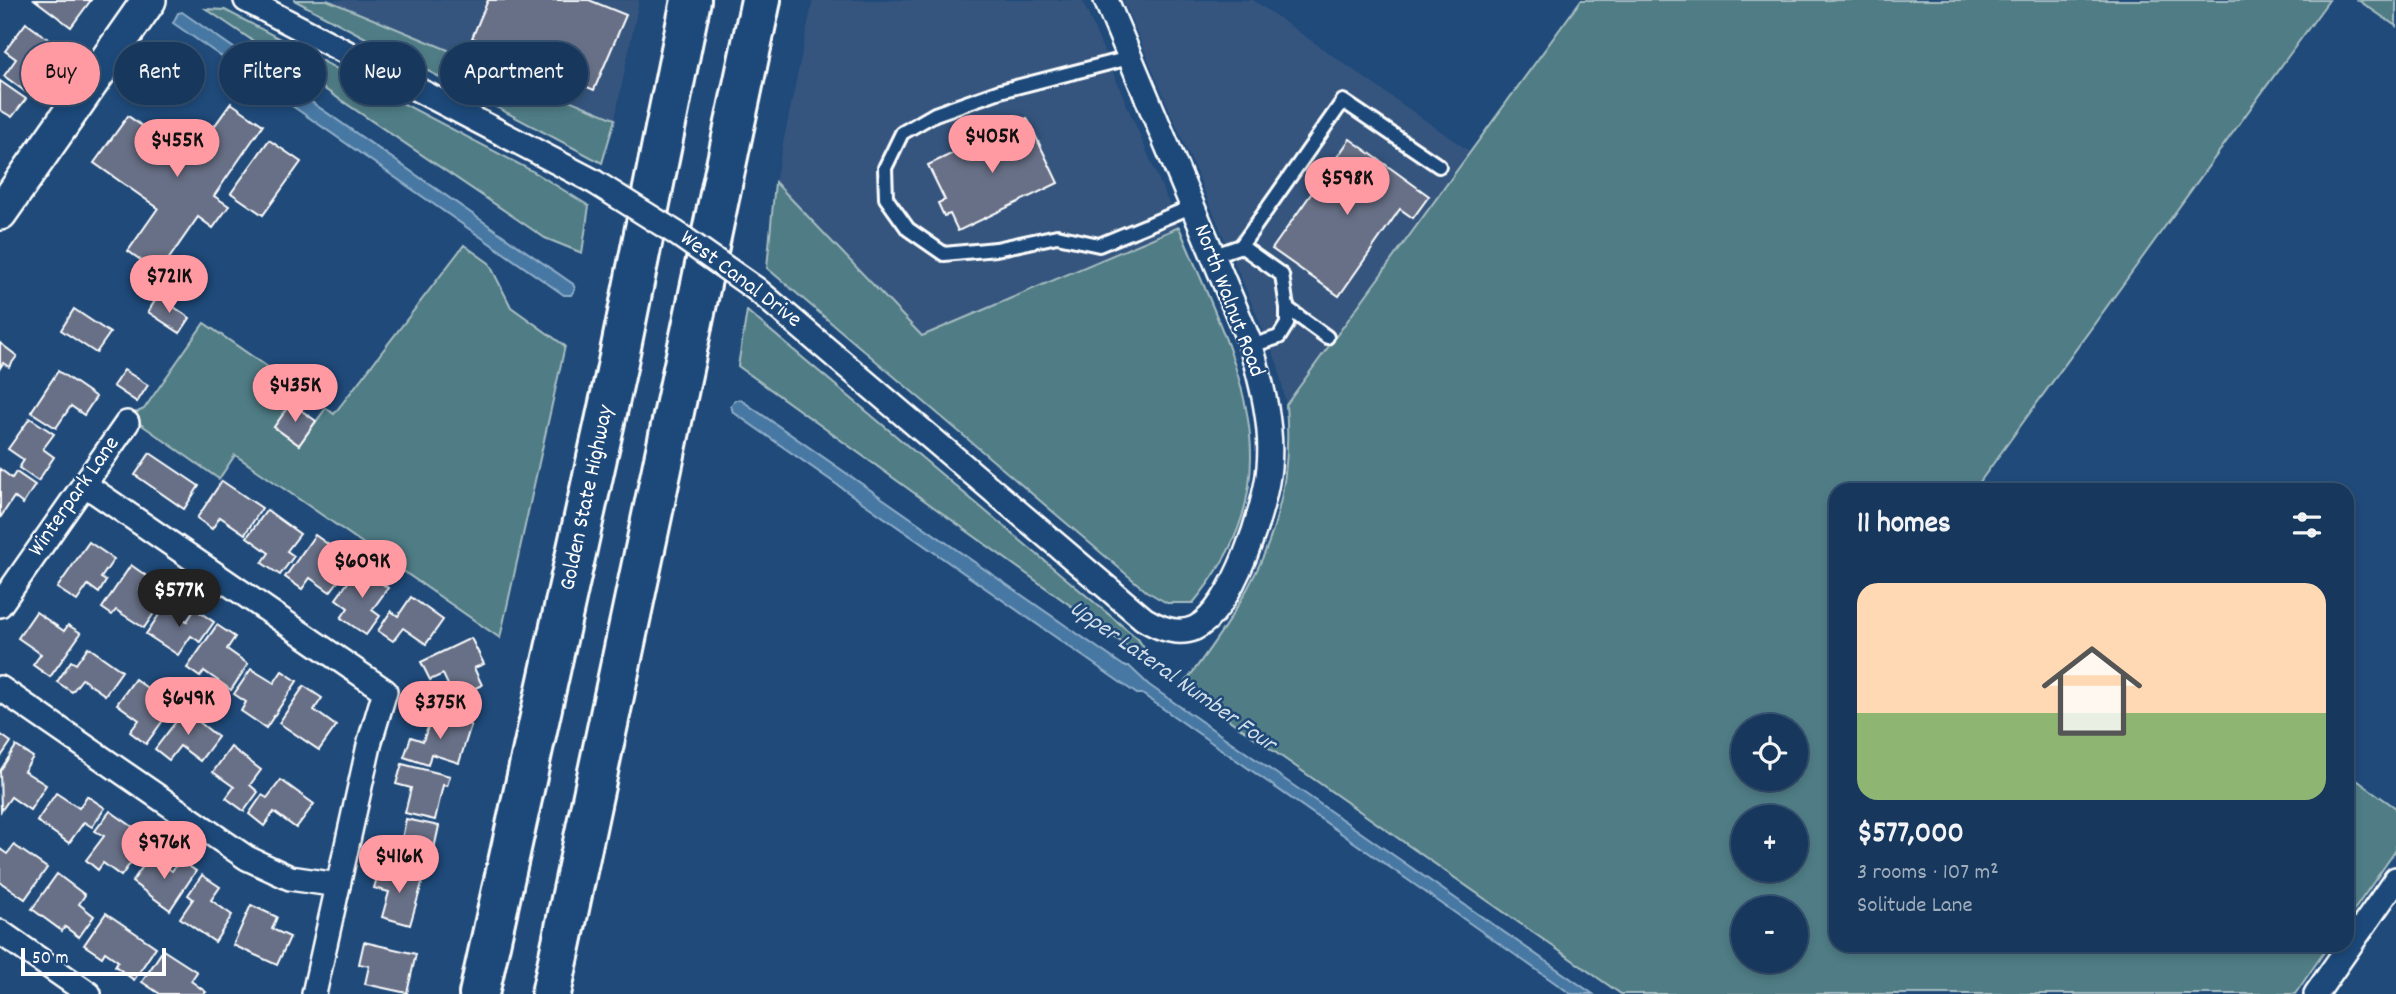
<!DOCTYPE html>
<html lang="en">
<head>
<meta charset="utf-8">
<style>
	:root { --surface:#17385c; --page:#244365; --text:#f1f3f6; --muted:#9eacbb; --line:#365272; --accent:#ff9aa2 }
	body { margin:0; font-family:Dekko,sans-serif; background:var(--page); color:var(--text); height:100vh; display:flex; flex-direction:column; font-size:26px; white-space:nowrap }
	* { box-sizing:border-box; margin:0 }
	p { font-size:23px; color:var(--muted) }
	.icon { flex:none; width:38px; height:38px; fill:none; stroke:currentColor; stroke-width:2; stroke-linecap:round; stroke-linejoin:round }
	.map { position:relative; flex:1; overflow:hidden }
	.details { position:absolute; left:1829px; top:483px; width:525px; height:469px; display:flex; flex-direction:column; background:var(--surface); border-radius:21px; box-shadow:0 4px 10px #0003,0 0 0 2px var(--line) }
	.details>* { flex:none }
	.guide { position:absolute; left:21px; top:42px; width:665px; height:63px; display:flex; gap:14px }
	.buttons { position:absolute; left:1731px; top:714px; display:grid; gap:14px }
	.buttons a { display:grid; place-items:center; width:77px; height:77px; border-radius:50%; background:var(--surface); box-shadow:0 4px 10px #0003,0 0 0 2px var(--line); font-size:35px }
	.scale { position:absolute; left:21px; bottom:18px; width:145px; box-sizing:border-box; padding-left:7px; border:4px solid #fff; border-top:0; font-size:19px; line-height:24px; white-space:nowrap; color:#fff; -webkit-text-stroke:5px #1f4a7a; paint-order:stroke }
	.price { position:absolute; translate:-50% -60px; padding:0 16px; border-radius:24px; background:var(--accent); color:#111; font-size:23px; line-height:46px; filter:drop-shadow(0 2px 4px #0008) }
	.price::after { content:''; position:absolute; left:50%; top:42px; width:21px; height:16px; margin-left:-10px; background:inherit; clip-path:polygon(0 0,100% 0,50% 100%) }
	.price.active { background:#222; color:#fff }
	ul { padding:0; list-style:none }
	li { display:grid; align-content:center; gap:14px; height:371px; padding:0 28px }
	li+li { border-top:2px solid var(--line) }
	li span { display:grid; place-items:center; height:217px; border-radius:21px; color:#555 }
	li>.icon { margin-inline-start:auto }
	span .icon { width:126px; height:126px; fill:#fffc; stroke-width:1 }
	li b { font-size:30px }
	h2 { display:flex; justify-content:space-between; align-items:center; height:84px; padding:0 28px; font-size:30px }
	.pill { padding:0 24px; border-radius:32px; background:var(--surface); box-shadow:0 4px 10px #0003,0 0 0 2px var(--line); font-size:24px; line-height:63px }
	.pill.active { background:var(--accent); color:#111 }
	.map>svg:first-child { display:block }
</style>
</head>
<body>
<div class="map">
<svg width="2396" height="994" viewBox="0 0 2396 994">
	<rect width="100%" height="100%" fill="#1f4a7a"/>
	<filter id="ink" filterUnits="userSpaceOnUse"><feTurbulence type="fractalNoise" baseFrequency=".0143" numOctaves="2"/><feDisplacementMap in="SourceGraphic" scale="14" xChannelSelector="R" yChannelSelector="G"/><feConvolveMatrix kernelMatrix="1 2 1 2 8 2 1 2 1" color-interpolation-filters="sRGB"/></filter>
	<g filter="url(#ink)">
		<!-- built -->
		<g fill="#35557e">
			<polygon points="326,0 639,0 615,119"/>
			<polygon points="813,0 1082,0 1179,227 922,337 775,182"/>
			<polygon points="1123,0 1253,0 1469,151 1286,405 1278,365"/>
		</g>
		<!-- green -->
		<g fill="#507c85" stroke="#a8bec2" stroke-width="2" fill-rule="evenodd">
			<polygon points="294,0 327,0 615,119 602,163"/>
			<path d="M1581,0H2329L1974,490H1836V945H2329L2295,994H1621L1182,687C1250,595 1296,524 1286,405ZM1743,726H1796V779H1743ZM1743,817H1796V870H1743ZM1743,908H1796V961H1743Z"/>
			<polygon points="2358,0 2396,0 2396,26"/>
			<polygon points="206,9 225,10 536,173 589,206 582,253 545,238"/>
			<path d="M775,182L922,336L1179,227C1234,360 1302,473 1193,603H1167L1146,591L767,268Z"/>
			<polygon points="464,245 489,263 511,307 565,346 500,638 235,455 219,479 129,416 144,409 204,323 288,381 284,389 299,399 274,427 299,445 326,408 334,414"/>
			<polygon points="747,311 1138,639 1157,668 738,366"/>
			<polygon points="2347,773 2396,808 2396,850 2347,920"/>
		</g>
		<!-- water -->
		<g fill="#4678a3" stroke="#90aec8" stroke-width="2">
			<polygon points="182,12 573,284 575,289 571,295 564,295 173,23 178,13"/>
			<polygon points="735,400 741,400 1124,666 1129,666 1149,685 1593,994 1571,994 1142,694 1137,694 733,412 731,406"/>
		</g>
		<!-- building -->
		<g fill="#677087" stroke="#fff" stroke-width="2">
			<polygon points="35,0 91,0 71,27"/>
			<polygon points="488,0 589,0 626,15 594,90 472,38"/>
			<polygon points="26,23 59,47 26,92 4,76 16,59 5,51"/>
			<polygon points="0,81 26,99 12,117 0,110"/>
			<polygon points="231,103 263,125 214,196 229,206 213,228 198,217 159,273 128,251 158,208 94,163 128,116 190,160"/>
			<polygon points="1027,118 1058,183 958,231 950,214 944,216 938,203 945,200 928,165"/>
			<polygon points="1350,139 1429,196 1413,218 1400,209 1339,296 1272,249"/>
			<polygon points="269,140 301,162 263,215 231,193"/>
			<polygon points="158,296 190,318 180,333 148,312"/>
			<polygon points="74,309 110,333 96,353 61,330"/>
			<polygon points="0,343 17,356 9,367 3,363 0,368"/>
			<polygon points="124,370 148,385 137,402 113,386"/>
			<polygon points="58,371 96,397 84,415 71,406 56,428 31,412"/>
			<polygon points="291,403 316,421 299,445 274,427"/>
			<polygon points="30,418 54,434 43,449 54,457 38,481 19,468 24,460 8,449"/>
			<polygon points="150,453 199,486 184,509 135,475"/>
			<polygon points="0,469 12,478 16,472 35,485 23,504 14,497 0,518"/>
			<polygon points="222,481 262,508 245,534 220,517 212,529 197,518"/>
			<polygon points="267,510 300,534 287,551 294,556 280,575 262,563 269,553 247,537"/>
			<polygon points="315,535 353,562 330,592 310,578 302,589 285,577"/>
			<polygon points="89,542 114,559 101,578 106,581 99,593 88,585 77,601 57,588"/>
			<polygon points="131,565 148,577 140,589 161,603 144,628 116,610 112,615 102,608"/>
			<polygon points="359,567 388,588 372,610 380,616 366,635 341,618 348,608 336,599"/>
			<polygon points="411,597 443,620 426,644 403,628 393,641 378,631 391,611 398,616"/>
			<polygon points="165,606 187,621 195,609 214,622 200,642 191,636 178,655 146,634"/>
			<polygon points="36,612 64,631 68,625 81,633 50,677 33,665 41,654 18,638"/>
			<polygon points="217,625 235,637 227,649 248,664 231,690 204,671 200,677 187,668"/>
			<polygon points="471,638 484,664 474,668 482,685 454,698 443,674 430,680 421,662"/>
			<polygon points="88,647 122,671 105,695 82,679 72,692 57,682 71,661 76,664"/>
			<polygon points="251,669 274,683 282,671 297,681 266,728 241,711 246,702 234,694"/>
			<polygon points="135,679 161,698 165,692 177,701 146,744 130,732 139,720 117,704"/>
			<polygon points="304,686 322,698 314,710 336,726 319,750 279,723"/>
			<polygon points="188,706 202,716 198,721 218,737 200,761 180,746 169,760 155,749"/>
			<polygon points="433,713 471,725 459,763 431,754 428,765 404,757 411,737 423,741"/>
			<polygon points="0,734 11,742 0,758"/>
			<polygon points="16,746 33,757 24,771 46,785 30,810 11,797 1,811 0,771"/>
			<polygon points="231,747 261,770 250,785 258,792 244,811 226,798 234,787 213,772"/>
			<polygon points="402,764 450,776 447,786 443,785 435,820 405,813 411,788 396,784"/>
			<polygon points="281,780 314,804 296,828 274,812 264,826 249,814 262,795 267,798"/>
			<polygon points="56,793 79,808 87,796 105,808 92,827 84,822 69,843 37,821"/>
			<polygon points="110,811 133,827 125,838 140,850 121,876 103,863 98,870 86,860 104,836 95,831"/>
			<polygon points="406,819 439,826 430,867 405,861 403,868 380,862 385,840 401,844"/>
			<polygon points="14,845 47,868 25,899 0,882 0,849 7,854"/>
			<polygon points="150,856 172,871 180,860 196,871 170,910 132,882"/>
			<polygon points="380,867 423,880 410,925 382,917 389,892 374,888"/>
			<polygon points="57,874 85,895 79,904 94,916 79,937 65,927 62,931 32,909"/>
			<polygon points="202,875 220,887 211,900 232,915 215,942 180,918 193,899 188,895"/>
			<polygon points="251,905 277,917 272,929 290,937 277,965 233,945"/>
			<polygon points="106,913 156,947 134,980 115,966 118,961 105,952 102,957 84,945"/>
			<polygon points="364,942 416,954 407,993 365,984 369,966 359,964"/>
			<polygon points="163,950 197,972 191,981 206,992 204,994 160,994 142,982"/>
		</g>
		<g fill="none" stroke-linecap="round" stroke-linejoin="round">
			<!-- lane casing -->
			<g stroke="#fff" stroke-width="18">
				<g id="lane">
					<polyline points="1129,58 1000,91 935,114 902,133 885,168 886,198 908,229 944,254 996,249 1057,236 1099,245 1191,207"/>
					<polyline points="1241,246 1343,101 1439,166"/>
					<polyline points="1212,256 1241,246 1282,275 1287,308 1287,324 1279,337 1251,346"/>
					<polyline points="1287,308 1327,337"/>
				</g>
			</g>
			<!-- street casing -->
			<g stroke="#fff" stroke-width="28">
				<g id="street">
					<polyline points="246,0 593,181"/>
					<path d="M756,289L1144,619C1159,628 1178,636 1195,628C1233,610 1266,506 1269,467C1273,426 1262,385 1251,346L1106,0"/>
					<polyline points="84,484 385,691 370,741 314,994"/>
					<polyline points="0,605 127,423"/>
					<polyline points="0,688 247,858 290,878 338,885"/>
					<polyline points="0,932 89,994"/>
					<polyline points="2316,994 2396,879"/>
				</g>
			</g>
			<!-- secondary casing -->
			<g stroke="#fff" stroke-width="38">
				<polyline id="secondary" points="0,213 149,0"/>
			</g>
			<!-- highway casing -->
			<g stroke="#fff" stroke-width="44">
				<g id="highway">
					<polyline points="479,994 617,367 691,0"/>
					<polyline points="551,994 761,0"/>
				</g>
			</g>
			<!-- lane -->
			<use href="#lane" stroke="#1f4a7a" stroke-width="12"/>
			<!-- street -->
			<use href="#street" stroke="#1f4a7a" stroke-width="23"/>
			<!-- secondary -->
			<use href="#secondary" stroke="#1f4a7a" stroke-width="33"/>
			<!-- highway -->
			<use href="#highway" stroke="#1f4a7a" stroke-width="38"/>
			<!-- street-bridge casing -->
			<g stroke="#fff" stroke-width="28" stroke-linecap="butt">
				<polyline id="street-bridge" points="593,181 676,233 756,289"/>
			</g>
			<!-- street-bridge -->
			<use href="#street-bridge" stroke="#1f4a7a" stroke-width="23"/>
		</g>
	</g>
	<g text-anchor="middle" dominant-baseline="central" stroke-width="5" stroke-linejoin="round" paint-order="stroke">
		<!-- street labels -->
		<g font-size="23" fill="#fff" stroke="#1f4a7a">
			<text transform="translate(740 280) rotate(37)">West Canal Drive</text>
			<text transform="translate(1228 301) rotate(69)">North Walnut Road</text>
			<text transform="translate(75 497) rotate(-55)">Winterpark Lane</text>
			<text transform="translate(588 498) rotate(-78)">Golden State Highway</text>
		</g>
		<!-- water labels -->
		<g font-size="24" font-style="italic" fill="#d1dde8" stroke="#1f4a7a">
			<text transform="translate(1172 677) rotate(35)">Upper Lateral Number Four</text>
		</g>
	</g>
</svg>
<div class="buttons">
<a><svg class="icon" aria-label="locate" viewBox="0 0 24 24"><circle cx="12" cy="12" r="6"/><path d="M12 2v4M12 18v4M2 12h4M18 12h4"/></svg></a>
<a>+</a>
<a>−</a>
</div>
<div class="scale">50 m</div>
<b class="price" style="left:992px;top:175px">$405K</b>
<b class="price" style="left:177px;top:179px">$455K</b>
<b class="price" style="left:1347px;top:217px">$598K</b>
<b class="price" style="left:169px;top:315px">$721K</b>
<b class="price" style="left:295px;top:424px">$435K</b>
<b class="price" style="left:362px;top:600px">$609K</b>
<b class="price active" style="left:179px;top:629px">$577K</b>
<b class="price" style="left:188px;top:737px">$649K</b>
<b class="price" style="left:440px;top:741px">$375K</b>
<b class="price" style="left:164px;top:881px">$976K</b>
<b class="price" style="left:399px;top:895px">$416K</b>
<div class="guide">
<a class="pill active">Buy</a>
<a class="pill">Rent</a>
<a class="pill">Filters</a>
<a class="pill">New</a>
<a class="pill">Apartment</a>
</div>
<section class="details">
<h2>11 homes<svg class="icon" aria-label="filters" viewBox="0 0 24 24"><path d="M4 7h16M4 17h16"/><circle cx="9" cy="7" r="2"/><circle cx="15" cy="17" r="2"/></svg></h2>
<ul>
<li><span style="background:linear-gradient(#ffd9b3 60%,#8fb573 0)"><svg class="icon" aria-label="home" viewBox="0 0 24 24"><path d="M3 11l9-7 9 7M6 9v11h12V9"/></svg></span><div><b>$577,000</b><p>3 rooms · 107 m²</p><p>Solitude Lane</p></div></li>
</ul>
</section>
</div>
</body>
</html>
